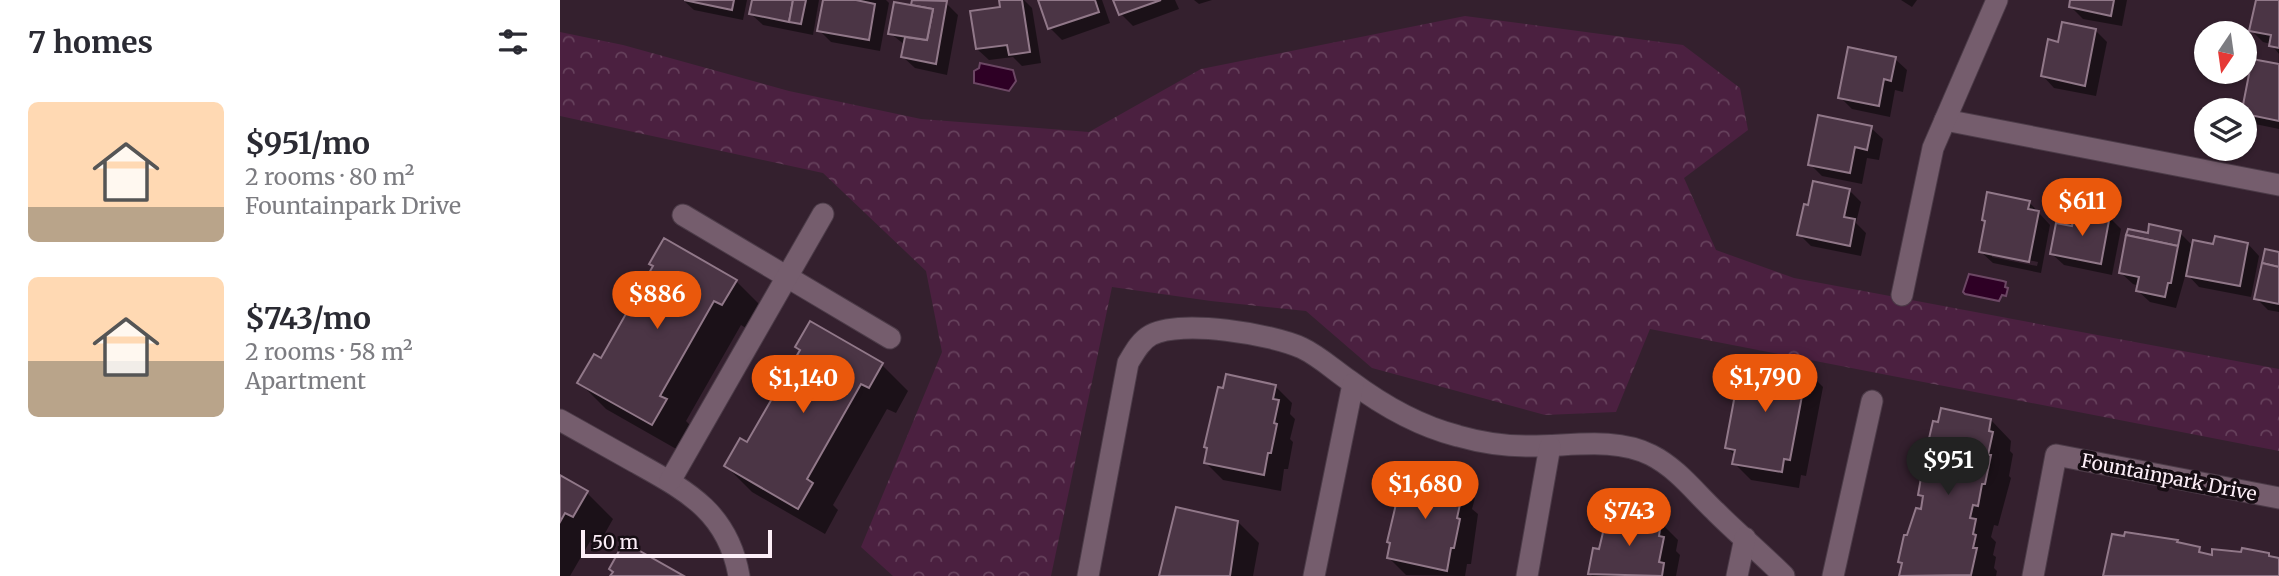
<!DOCTYPE html>
<html lang="en">
<head>
<meta charset="utf-8">
<style>
	:root { --surface:#fff; --page:#f2f2f3; --text:#2b2b33; --muted:#7c7c81; --accent:#ea580c }
	body { margin:0; font-family:Merriweather,serif; background:var(--page); color:var(--text); height:100vh; display:flex; flex-direction:column; font-size:26px; white-space:nowrap }
	* { box-sizing:border-box; margin:0 }
	p { font-size:23px; color:var(--muted) }
	.icon { flex:none; width:38px; height:38px; fill:none; stroke:currentColor; stroke-width:2; stroke-linecap:round; stroke-linejoin:round }
	.map { position:relative; flex:1; overflow:hidden }
	.details { display:flex; flex-direction:column; background:var(--surface); width:560px }
	.details>* { flex:none }
	.needle { width:46px; rotate:193deg }
	.controls { position:absolute; left:1634px; top:21px; display:grid; gap:14px }
	.controls a { display:grid; place-items:center; width:63px; height:63px; border-radius:50%; background:var(--surface); box-shadow:0 2px 5px #0004; font-size:35px }
	.scale { position:absolute; left:21px; bottom:18px; width:191px; box-sizing:border-box; padding-left:7px; border:4px solid #fceef7; border-top:0; font-size:19px; line-height:24px; white-space:nowrap; color:#fceef7; -webkit-text-stroke:5px #160d13; paint-order:stroke }
	.price { position:absolute; translate:-50% -60px; padding:0 16px; border-radius:24px; background:var(--accent); color:#fff; font-size:23px; line-height:46px; filter:drop-shadow(0 2px 4px #0008) }
	.price::after { content:''; position:absolute; left:50%; top:42px; width:21px; height:16px; margin-left:-10px; background:inherit; clip-path:polygon(0 0,100% 0,50% 100%) }
	.price.current { background:#222; color:#fff }
	ul { padding:0; list-style:none }
	li { display:flex; align-items:center; gap:21px; height:175px; padding:0 28px }
	li span { display:grid; place-items:center; flex:none; width:196px; height:140px; border-radius:10px; color:#555 }
	li>.icon { margin-inline-start:auto }
	span .icon { width:84px; height:84px; fill:#fffc; stroke-width:1 }
	li b { font-size:30px }
	h2 { display:flex; justify-content:space-between; align-items:center; height:84px; padding:0 28px; font-size:30px }
	main { display:flex; flex:1; min-height:0 }
	.map>svg:first-child { display:block }
</style>
</head>
<body>
<main>
<section class="details">
<h2>7 homes<svg class="icon" aria-label="filters" viewBox="0 0 24 24"><path d="M4 7h16M4 17h16"/><circle cx="9" cy="7" r="2"/><circle cx="15" cy="17" r="2"/></svg></h2>
<ul>
<li><span style="background:linear-gradient(#ffd9b3 75%,#b9a48a 0)"><svg class="icon" aria-label="home" viewBox="0 0 24 24"><path d="M3 11l9-7 9 7M6 9v11h12V9"/></svg></span><div><b>$951/mo</b><p>2 rooms · 80 m²</p><p>Fountainpark Drive</p></div></li>
<li><span style="background:linear-gradient(#ffd9b3 60%,#b9a48a 0)"><svg class="icon" aria-label="home" viewBox="0 0 24 24"><path d="M3 11l9-7 9 7M6 9v11h12V9"/></svg></span><div><b>$743/mo</b><p>2 rooms · 58 m²</p><p>Apartment</p></div></li>
</ul>
</section>
<div class="map">
<svg width="1719" height="576" viewBox="0 0 1719 576">
	<defs>
		<pattern id="forest-crowns" width="20" height="18" patternUnits="userSpaceOnUse" patternTransform="scale(1.75)"><rect width="20" height="18" fill="#4b2040"/><path d="M2 6a3 3 0 1 1 6 0M12 15a3 3 0 1 1 6 0" fill="none" stroke="#66415c"/></pattern>
	</defs>
	<rect width="100%" height="100%" fill="#34202e"/>
	<!-- forest -->
	<polygon fill="url(#forest-crowns)" points="905,16 1123,45 1180,88 1188,130 1124,178 1156,250 1234,278 1719,369 1719,451 1090,329 1056,412 985,415 812,368 746,311 651,301 552,287 491,576 333,576 301,547 382,352 366,271 263,173 0,116 0,32 63,45 229,91 361,119 529,132 641,69"/>
	<!-- water -->
	<g fill="#2e0025" stroke="#6c4764" stroke-width="2">
		<polygon points="420,63 453,70 456,81 449,91 414,83 414,71 419,68"/>
		<polygon points="1409,274 1443,281 1446,282 1445,287 1448,288 1446,296 1442,295 1439,301 1405,294 1403,292"/>
	</g>
	<!-- shadow -->
	<g fill="#0007" fill-rule="evenodd">
		<polygon points="123,0 187,0 183,20 134,10"/>
		<polygon points="194,0 259,0 253,35 203,25 191,14"/>
		<polygon points="265,0 326,0 329,3 320,51 271,42 259,30"/>
		<polygon points="353,0 386,3 398,15 387,75 355,68 343,57 345,45 330,33 352,7"/>
		<polygon points="440,0 464,0 472,8 481,63 462,66 453,57 429,60 417,49 442,8"/>
		<polygon points="480,0 542,0 550,23 502,40 490,28"/>
		<polygon points="555,0 615,0 619,9 573,26 561,14"/>
		<polygon points="634,0 652,0 639,4"/>
		<polygon points="1341,0 1357,0 1352,7"/>
		<polygon points="1512,0 1567,0 1562,26 1523,19 1511,7"/>
		<polygon points="1698,0 1719,0 1719,54 1711,44 1703,42 1691,30"/>
		<polygon points="1536,31 1547,42 1536,96 1494,88 1483,76 1499,44"/>
		<polygon points="1335,59 1347,70 1343,92 1335,90 1330,117 1292,109 1280,97"/>
		<polygon points="1693,61 1719,66 1719,129 1695,124 1683,110"/>
		<polygon points="1311,128 1323,139 1319,160 1307,158 1302,184 1262,176 1250,164"/>
		<polygon points="1289,190 1301,202 1296,223 1306,233 1301,256 1251,246 1239,234"/>
		<path d="M1469,202L1490,225L1481,273L1433,263L1421,252L1427,223L1424,220ZM1432,253L1478,262L1477,266L1432,257Z"/>
		<polygon points="1549,217 1561,229 1552,275 1504,265 1492,254 1513,228 1527,221"/>
		<polygon points="1620,233 1634,247 1688,244 1699,256 1691,297 1639,287 1626,273 1616,308 1590,302 1578,291 1579,286 1573,284 1561,273 1589,235"/>
		<polygon points="1719,254 1719,312 1708,310 1696,298"/>
		<polygon points="95,267 176,281 202,307 189,330 181,325 126,421 132,427 118,450 46,409 19,382 41,361"/>
		<polygon points="251,324 322,365 348,391 336,413 327,409 273,505 278,510 265,534 192,492 166,466 188,444 241,351"/>
		<polygon points="1246,370 1263,387 1246,476 1241,475 1239,488 1191,480 1174,463 1175,456 1167,447"/>
		<polygon points="715,386 732,403 730,414 735,419 730,439 733,442 728,469 724,469 721,491 663,480 646,463"/>
		<polygon points="1431,420 1451,441 1450,451 1453,454 1449,476 1451,478 1438,526 1434,525 1431,537 1436,542 1433,555 1436,557 1434,568 1437,571 1436,576 1342,576 1343,565 1340,561 1348,537 1362,511 1365,500 1359,494 1364,474 1361,471"/>
		<polygon points="0,477 27,493 53,519 40,542 32,538 10,576 0,576"/>
		<polygon points="898,481 915,498 912,509 918,514 911,564 907,564 905,576 846,575 829,558"/>
		<polygon points="678,522 699,543 693,576 601,576"/>
		<polygon points="1101,523 1118,540 1116,551 1120,555 1116,576 1032,576 1030,574 1040,551"/>
	</g>
	<!-- building -->
	<g fill="#4b3545" stroke="#917889" stroke-width="2">
		<polygon points="124,0 174,0 172,10"/>
		<polygon points="192,0 233,0 229,22 189,14"/>
		<polygon points="233,0 246,0 241,24 229,22"/>
		<polygon points="263,0 296,0 315,4 309,40 257,31"/>
		<polygon points="352,0 387,1 376,64 341,57 345,37 367,40 373,9 351,5"/>
		<polygon points="439,0 462,0 470,52 449,55 447,45 416,49 410,11 440,7"/>
		<polygon points="478,0 535,0 539,12 488,29"/>
		<polygon points="553,0 601,0 559,15"/>
		<polygon points="1510,0 1554,0 1551,16 1509,7"/>
		<polygon points="1696,0 1719,0 1719,48 1709,46 1711,35 1689,31"/>
		<polygon points="334,2 373,9 367,40 328,34"/>
		<polygon points="1502,22 1536,29 1525,86 1481,76 1488,39 1498,42"/>
		<polygon points="1288,47 1336,57 1331,81 1324,79 1319,106 1278,98"/>
		<polygon points="1692,59 1719,64 1719,121 1685,114 1685,110 1682,110"/>
		<polygon points="1258,115 1312,126 1307,150 1295,147 1290,173 1248,165"/>
		<polygon points="1253,181 1290,189 1284,217 1295,219 1290,246 1237,235 1244,204 1248,205"/>
		<polygon points="1427,192 1470,201 1468,209 1479,211 1469,262 1419,252 1425,221 1422,220"/>
		<polygon points="1527,211 1550,215 1541,264 1490,254 1496,223 1512,226 1514,216 1526,218"/>
		<polygon points="1589,224 1621,231 1618,246 1566,235 1568,229 1588,233"/>
		<polygon points="1566,235 1618,246 1611,283 1608,283 1605,297 1576,291 1579,277 1559,273"/>
		<polygon points="1655,236 1688,243 1680,286 1626,276 1633,240 1653,244"/>
		<polygon points="104,238 177,280 162,305 154,301 100,396 107,399 92,425 17,383 34,354 41,358 93,266 89,264"/>
		<polygon points="1705,249 1719,252 1719,267 1702,263"/>
		<polygon points="1702,263 1719,267 1719,304 1694,299"/>
		<polygon points="250,321 323,363 309,388 301,384 247,479 253,483 238,509 164,466 180,438 187,442 240,350 235,347"/>
		<polygon points="1182,357 1247,369 1230,460 1224,459 1222,472 1172,464 1175,450 1165,448"/>
		<polygon points="666,374 716,385 713,399 719,400 714,423 717,424 711,453 708,453 704,475 644,463 647,448 644,447 658,387 663,388"/>
		<polygon points="1381,408 1431,419 1429,431 1433,432 1428,455 1431,455 1425,484 1422,484 1418,506 1413,505 1410,518 1416,519 1413,534 1416,535 1413,548 1417,548 1411,575 1339,576 1342,563 1338,562 1344,535 1347,535 1356,508 1361,509 1363,496 1358,495 1362,472 1359,472 1365,442 1368,443 1373,421 1378,422"/>
		<polygon points="849,469 899,480 895,494 902,495 897,518 900,519 894,548 891,548 887,571 827,558 830,543 827,542 841,483 846,483"/>
		<polygon points="0,475 28,491 13,517 5,513 0,522"/>
		<polygon points="616,507 678,521 670,576 599,576"/>
		<polygon points="1053,511 1101,522 1099,536 1104,537 1099,562 1104,563 1102,576 1028,574 1033,548 1039,549 1045,524 1050,526"/>
		<polygon points="1565,532 1618,540 1617,542 1640,547 1639,552 1652,555 1652,549 1681,552 1682,548 1709,553 1709,556 1719,558 1719,576 1543,576 1552,534 1564,536"/>
		<polygon points="64,542 124,576 50,576 53,572 49,569"/>
	</g>
	<g fill="none" stroke-linecap="round" stroke-linejoin="round">
		<!-- minor casing -->
		<g stroke="#4c3b48" stroke-width="23">
			<g id="minor">
				<polyline points="1385,120 1719,185"/>
				<polyline points="123,215 330,338"/>
				<polyline points="1342,295 1373,148 1437,0"/>
				<path d="M0,420C25,434 50,448 75,462C127,491 168,512 179,576"/>
				<polyline points="110,481 263,214"/>
				<path d="M528,576L568,363C574,353 580,341 591,335C622,319 711,334 742,348C759,356 774,370 790,381C822,405 859,426 898,436C919,442 943,446 966,446C1006,447 1054,436 1091,455C1117,468 1135,492 1155,511C1177,533 1202,554 1224,576"/>
				<polyline points="754,576 793,384"/>
				<polyline points="967,576 990,446"/>
				<polyline points="1177,576 1185,538"/>
				<polyline points="1273,576 1312,401"/>
				<polyline points="1473,576 1496,455 1719,498"/>
			</g>
		</g>
		<!-- minor -->
		<use href="#minor" stroke="#755d6d" stroke-width="21"/>
	</g>
	<g text-anchor="middle" dominant-baseline="central" stroke-width="7" stroke-linejoin="round" paint-order="stroke">
		<!-- street labels -->
		<g font-size="19" fill="#fceef7" stroke="#160d13">
			<text transform="translate(1609 477) rotate(11)">Fountainpark Drive</text>
		</g>
	</g>
</svg>
<div class="controls">
<a><svg class="needle" viewBox="-14 -14 28 28"><path d="M0-13l5 13h-10z" fill="#e53935"/><path d="M0 13l5-13h-10z" fill="#7c7c81"/></svg></a>
<a><svg class="icon" aria-label="layers" viewBox="0 0 24 24"><path d="M12 4l9 5-9 5-9-5zM3 14l9 5 9-5"/></svg></a>
</div>
<div class="scale">50 m</div>
<b class="price" style="left:1522px;top:238px">$611</b>
<b class="price" style="left:97px;top:331px">$886</b>
<b class="price" style="left:1205px;top:414px">$1,790</b>
<b class="price" style="left:243px;top:415px">$1,140</b>
<b class="price current" style="left:1388px;top:497px">$951</b>
<b class="price" style="left:865px;top:521px">$1,680</b>
<b class="price" style="left:1069px;top:548px">$743</b>
</div>
</main>
</body>
</html>
